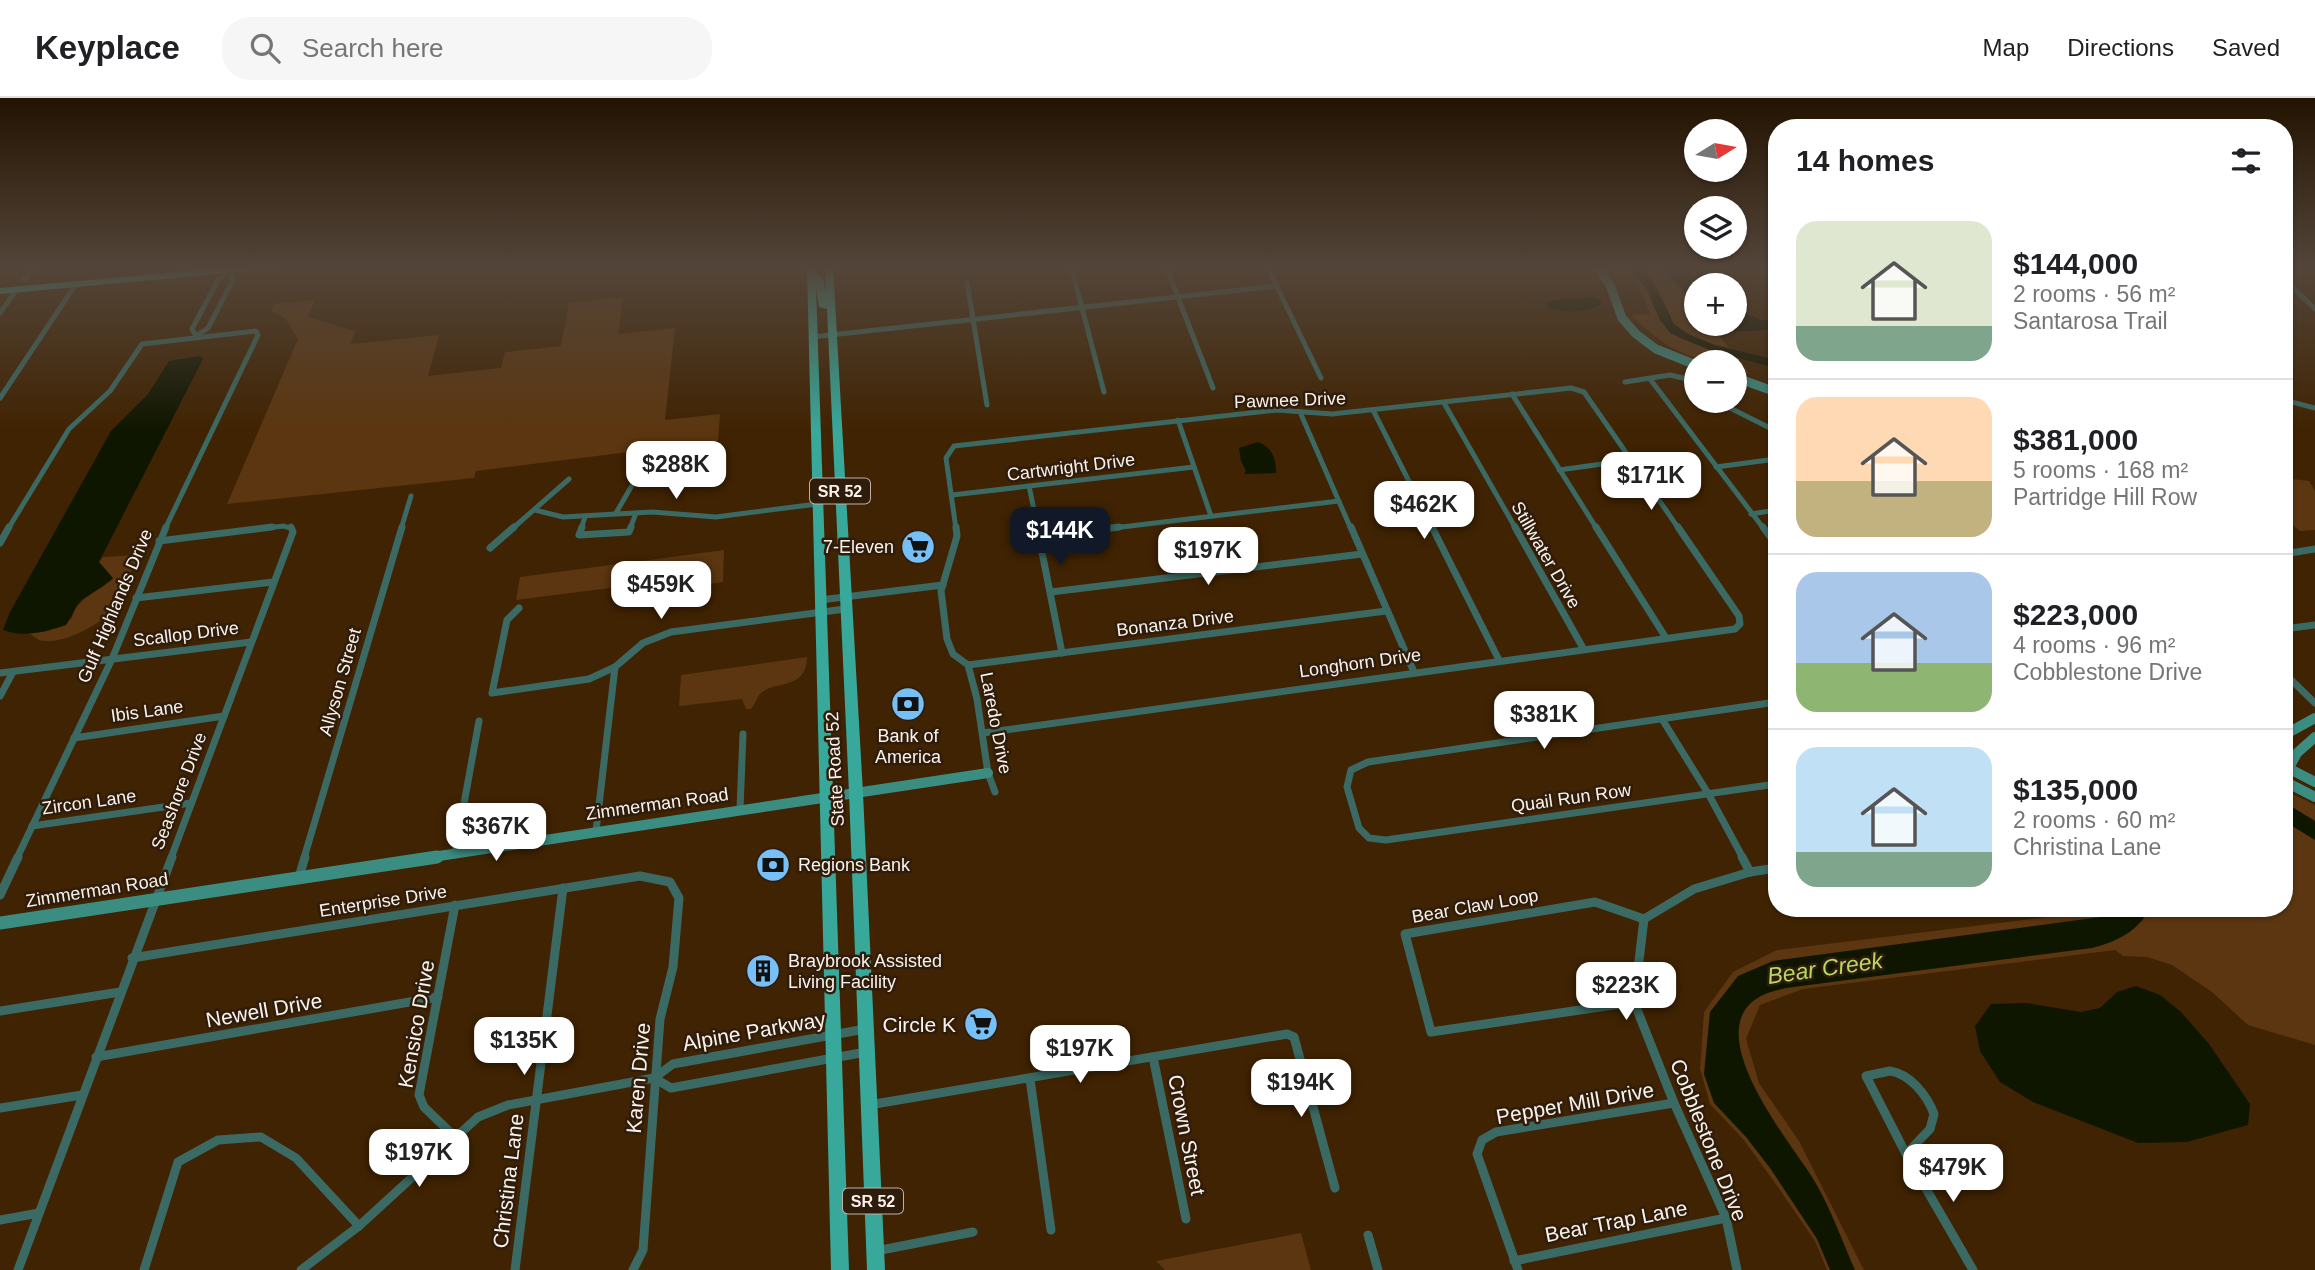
<!DOCTYPE html>
<html lang="en">
<head>
<meta charset="utf-8">
<style>
	:root { --surface:#fff; --page:#f6f6f6; --text:#202124; --muted:#757577; --line:#e0e0e0; --accent:#111827 }
	body { margin:0; font-family:Helvetica,sans-serif; background:var(--page); color:var(--text); height:100vh; display:flex; flex-direction:column; font-size:26px; white-space:nowrap }
	* { box-sizing:border-box; margin:0 }
	p { font-size:23px; color:var(--muted) }
	.icon { flex:none; width:38px; height:38px; fill:none; stroke:currentColor; stroke-width:2; stroke-linecap:round; stroke-linejoin:round }
	.map { position:relative; flex:1; overflow:hidden }
	.side { position:absolute; left:1768px; top:21px; width:525px; height:798px; display:flex; flex-direction:column; background:var(--surface); border-radius:28px; box-shadow:0 2px 5px #0004 }
	.side>* { flex:none }
	.needle { width:46px; rotate:79deg }
	.fabs { position:absolute; left:1684px; top:21px; display:grid; gap:14px }
	.fabs a { display:grid; place-items:center; width:63px; height:63px; border-radius:50%; background:var(--surface); box-shadow:0 2px 5px #0004; font-size:35px }
	.price { position:absolute; translate:-50% -60px; padding:0 16px; border-radius:14px; background:#fff; color:#222; font-size:23px; line-height:46px; filter:drop-shadow(0 2px 4px #0008) }
	.price::after { content:''; position:absolute; left:50%; top:42px; width:21px; height:16px; margin-left:-10px; background:inherit; clip-path:polygon(0 0,100% 0,50% 100%) }
	.price.selected { background:var(--accent); color:#fff }
	ul { padding:0; list-style:none }
	li { display:flex; align-items:center; gap:21px; height:175px; padding:0 28px }
	li+li { border-top:2px solid var(--line) }
	li span { display:grid; place-items:center; flex:none; width:196px; height:140px; border-radius:21px; color:#555 }
	li>.icon { margin-inline-start:auto }
	span .icon { width:84px; height:84px; fill:#fffc; stroke-width:1 }
	li b { font-size:30px }
	h2 { display:flex; justify-content:space-between; align-items:center; height:84px; padding:0 28px; font-size:30px }
	header { display:flex; align-items:center; gap:42px; box-sizing:border-box; height:98px; padding:0 35px; background:var(--surface); border-bottom:2px solid var(--line) }
	header strong { font-size:33px }
	nav { display:flex; gap:38px; margin-inline-start:auto; font-size:24px }
	.search { width:490px; height:63px; background:var(--page); display:flex; align-items:center; gap:18px; box-sizing:border-box; padding:0 24px; border-radius:28px; color:var(--muted); font-size:26px }
	.map>svg:first-child { display:block }
</style>
</head>
<body>
<header>
<strong>Keyplace</strong>
<div class="search"><svg class="icon" aria-label="search" viewBox="0 0 24 24"><circle cx="10" cy="10" r="6"/><path d="M15 15l6 6"/></svg>Search here</div>
<nav><a>Map</a><a>Directions</a><a>Saved</a></nav>
</header>
<div class="map">
<svg width="2315" height="1172" viewBox="0 0 2315 1172">
	<rect width="100%" height="100%" fill="#402302"/>
	<!-- green -->
	<g fill="#5b3610">
		<path d="M1605,168H1627L1646,190L1660,222L1679,240L1712,253L1735,257L1750,276L1734,271V264C1686,264 1665,249 1631,217L1650,216L1644,199L1629,178H1614Z"/>
		<polygon points="1640,168 1659,168 1696,210 1696,226 1709,226 1730,251 1701,243 1674,226 1655,187"/>
		<polygon points="623,199 618,236 675,230 665,322 720,316 718,343 476,373 474,380 227,406 298,241 285,220 271,213 274,206 315,202 308,219 355,233 351,246 439,237 428,278 501,270 505,254 561,248 569,205"/>
		<polygon points="2284,380 2309,383 2315,393 2315,432 2300,433 2284,420"/>
		<polygon points="724,452 723,484 618,498 618,489 516,502 520,479"/>
		<path d="M139,457V463L129,476C130,484 131,491 127,498C113,519 64,550 39,542C35,540 32,537 29,535L47,533L72,520C77,500 98,494 113,481L99,464L103,459Z"/>
		<path d="M807,559C807,593 773,582 760,596C757,600 755,606 751,611H746L742,601L679,608L681,577Z"/>
		<polygon points="2284,692 2315,707 2315,947 2248,927 2212,894 2172,867 2147,859 2123,858 2115,852 1803,891 1760,907 1746,941 1759,985 1799,1043 1864,1172 1827,1172 1815,1143 1775,1085 1743,1041 1710,1006 1700,971 1704,914 1733,874 1777,852 2098,813 2100,810 2284,810"/>
		<polygon points="1301,1135 1311,1172 1165,1172 1156,1163"/>
	</g>
	<!-- water -->
	<g fill="#0f1600">
		<polygon points="1628,168 1640,168 1655,187 1674,226 1685,235 1715,247 1776,262 1776,270 1712,253 1670,235 1660,222 1646,190"/>
		<polygon points="1662,168 1696,168 1714,187 1696,187 1696,207"/>
		<path d="M1595,199L1603,205C1591,215 1561,216 1547,209L1546,205L1553,202Z"/>
		<polygon points="1734,209 1760,222 1776,223 1776,231 1720,235 1712,226 1734,226"/>
		<path d="M200,258L203,261L99,464L113,480C103,489 93,494 83,501C74,508 73,518 66,527C46,534 23,540 3,532L10,514L111,333L148,296L169,263Z"/>
		<path d="M1258,344C1272,349 1276,360 1276,375L1244,376L1246,373L1241,363L1239,350Z"/>
		<polygon points="2284,704 2315,723 2315,742 2284,723"/>
		<path d="M2110,810H2150C2139,833 2116,844 2092,850L1786,890C1778,892 1768,894 1761,898C1695,933 1794,1048 1815,1084C1831,1111 1842,1143 1855,1172H1830L1817,1141L1770,1070L1746,1039L1714,1005L1704,976L1710,914L1738,878L1773,863L2101,819Z"/>
		<polygon points="2136,888 2160,897 2181,914 2209,946 2250,1006 2248,1027 2187,1044 2138,1045 2033,1004 2000,984 1980,953 1975,928 1991,906 2026,905 2081,914 2100,910 2117,894"/>
	</g>
	<g fill="none" stroke-linecap="round" stroke-linejoin="round">
		<!-- street-far2 -->
		<g stroke="#3a6a63" stroke-width="5">
			<polyline points="1071,168 1104,294"/>
			<polyline points="1166,168 1213,290"/>
			<polyline points="1267,168 1321,280"/>
			<polygon points="230,172 233,182 208,230 196,238 192,231 218,182"/>
			<polyline points="2284,181 2315,211"/>
			<polyline points="24,182 34,168"/>
			<polyline points="967,184 987,307"/>
			<polyline points="0,215 17,191"/>
			<polyline points="812,239 1277,188"/>
			<polyline points="1650,281 1764,431"/>
			<polyline points="1625,284 1670,277 1696,283"/>
			<polyline points="1512,296 1597,431"/>
			<polyline points="0,300 76,186"/>
			<polyline points="2284,302 2315,310"/>
			<polyline points="1716,303 1776,333"/>
			<polyline points="1444,305 1516,431"/>
			<polyline points="1373,312 1433,431"/>
			<polyline points="1300,314 1351,431"/>
			<polyline points="1178,322 1211,418"/>
			<polyline points="1776,336 1771,339 1771,346 1776,352"/>
			<polyline points="1716,369 1776,361"/>
			<polyline points="1559,372 1631,362"/>
			<polyline points="1029,388 1038,431"/>
			<polyline points="952,397 1194,369"/>
			<polyline points="535,412 563,419 652,414 716,419 817,406"/>
			<polyline points="616,415 638,377"/>
			<polyline points="1751,416 1776,412"/>
			<polyline points="8,431 69,331 110,293 142,246 256,233 258,237 165,431"/>
			<polyline points="257,431 284,428 292,431"/>
			<polyline points="401,431 411,398"/>
			<polyline points="512,431 569,381"/>
			<polyline points="581,431 585,419"/>
			<polyline points="630,431 636,415"/>
			<polyline points="956,431 946,360 954,348 1277,312 1332,316 1571,290 1584,294 1679,431"/>
			<polyline points="1105,431 1339,403"/>
		</g>
		<!-- street-far1 -->
		<g stroke="#3a6a63" stroke-width="7">
			<polyline points="582,429 579,437 629,434 631,429"/>
			<polyline points="956,429 957,438 941,493 947,541 953,556 968,567 977,601 988,675 995,694"/>
			<polyline points="1037,429 1062,555"/>
			<polyline points="1351,429 1414,574"/>
			<polyline points="1432,429 1499,562"/>
			<polyline points="1515,429 1583,550"/>
			<polyline points="1596,429 1666,540"/>
			<polyline points="1763,429 1776,447"/>
			<polyline points="1040,439 1119,429"/>
			<polyline points="159,443 272,429"/>
			<polyline points="0,445 9,429"/>
			<polyline points="490,450 514,429"/>
			<polyline points="2284,456 2315,451"/>
			<polyline points="1051,494 1362,456"/>
			<polyline points="136,500 273,484"/>
			<polyline points="820,502 943,487"/>
			<polyline points="519,510 507,522 492,595 589,581 615,569 643,545 671,534 845,511"/>
			<polyline points="2284,531 2315,527"/>
			<polyline points="968,567 1386,513"/>
			<polyline points="0,575 251,544"/>
			<polyline points="2284,575 2315,605"/>
			<polyline points="0,598 13,574"/>
			<polyline points="1776,604 1368,664 1351,672 1347,689 1359,730 1369,740 1386,742 1776,686"/>
			<polyline points="1662,621 1709,697 1743,760"/>
			<polyline points="983,635 1735,531 1740,526 1739,518 1678,429"/>
			<polyline points="74,640 224,618"/>
			<polyline points="740,711 743,636"/>
			<polyline points="32,728 191,705"/>
			<polyline points="596,733 615,569"/>
			<polyline points="455,755 479,623"/>
			<polyline points="17,760 112,561 166,429"/>
			<polyline points="171,760 293,434 291,429"/>
			<polyline points="304,760 402,429"/>
		</g>
		<!-- street -->
		<g stroke="#3a6a63" stroke-width="9">
			<polyline points="1742,759 1750,774"/>
			<polyline points="299,779 305,759"/>
			<polyline points="0,797 18,759"/>
			<polyline points="132,860 640,778 670,784 679,800 673,869 660,921 643,1152 633,1172"/>
			<polyline points="1634,904 1431,934 1405,836 1595,804 1644,821"/>
			<polyline points="0,913 120,894"/>
			<polyline points="865,931 673,966 654,980 671,990 866,954"/>
			<polyline points="96,959 438,899"/>
			<polyline points="1153,959 1186,1121"/>
			<path d="M1890,973C1910,976 1927,997 1934,1016L1930,1031L1906,1056L1866,978Z"/>
			<polyline points="1030,981 1051,1132"/>
			<polyline points="869,1007 1287,936 1294,939 1335,1090"/>
			<polyline points="0,1010 82,997"/>
			<polyline points="454,1038 424,1009 419,997 455,807"/>
			<polyline points="1906,1056 1973,1172"/>
			<polyline points="0,1122 39,1115"/>
			<polyline points="1368,1137 1378,1172"/>
			<polyline points="876,1153 973,1134"/>
			<polyline points="1514,1163 1726,1120"/>
			<polyline points="18,1172 172,759"/>
			<polyline points="144,1172 178,1064 218,1042 261,1039 296,1060 359,1128"/>
			<polyline points="301,1172 359,1128 478,1019 508,1007 654,980"/>
			<polyline points="515,1172 563,790"/>
			<polyline points="1518,1172 1477,1056 1482,1042 1496,1034 1674,1005"/>
			<polyline points="1737,1172 1726,1120 1674,1005 1634,904 1644,821 1694,791 1750,774 1776,770"/>
		</g>
		<!-- secondary-far2 -->
		<g stroke="#3b8d82" stroke-width="9">
			<polyline points="1597,168 1610,187 1622,220 1636,236 1656,251 1696,267"/>
			<polyline points="1734,279 1776,294"/>
		</g>
		<!-- secondary-far1 -->
		<g stroke="#3b8d82" stroke-width="10">
			<polyline points="2284,637 2315,620"/>
			<polyline points="2284,668 2315,684"/>
			<polyline points="2284,679 2297,655 2315,639"/>
			<polyline points="2284,683 2315,699"/>
			<polyline points="426,760 988,675"/>
		</g>
		<!-- secondary -->
		<polyline stroke="#3b8d82" stroke-width="13" points="0,825 437,759"/>
		<!-- primary -->
		<polygon fill="#38a89a" fill-rule="evenodd" points="807,168 815,168 816,176 823,180 826,194 825,168 833,168 863,695 885,1172 867,1172 849,695 827,211 819,209 816,189 849,1172 831,1172"/>
		<!-- highway -->
		<polygon fill="#30c0af" fill-rule="evenodd" points="245,168 278,168 273,171 0,196 0,190"/>
	</g>
	<!-- sky -->
	<linearGradient id="sky" x2="0" y2="1"><stop stop-color="#231301"/><stop offset="0.51" stop-color="#534539"/><stop offset="1" stop-color="#534539" stop-opacity="0"/></linearGradient>
	<rect width="2315" height="332" fill="url(#sky)"/>
	<!-- icons -->
	<defs>
		<g id="supermarket-disc" transform="scale(1.75)"><circle r="9.5" fill="#77bff7" stroke="#2f1c0a"/><path d="M-6-5.5h2.5l.6 2H6L4.5 2H-2.5L-4.4-4H-6ZM-1.5 3.2a1.3 1.3 0 1 0 .1 0ZM3 3.2a1.3 1.3 0 1 0 .1 0Z" fill="#111"/></g>
		<g id="bank-disc" transform="scale(1.75)"><circle r="9.5" fill="#77bff7" stroke="#2f1c0a"/><path d="M-6-4H6V4H-6ZM0-2.3a2.3 2.3 0 1 0 0 4.6a2.3 2.3 0 1 0 0-4.6Z" fill="#111"/></g>
		<g id="building-disc" transform="scale(1.75)"><circle r="9.5" fill="#77bff7" stroke="#2f1c0a"/><path d="M-4-6H4V6H1V3H-1V6H-4ZM-2.5-4.3h1.7v1.8h-1.7ZM.8-4.3h1.7v1.8H.8ZM-2.5-1h1.7V.8h-1.7ZM.8-1h1.7V.8H.8Z" fill="#111"/></g>
	</defs>
	<g fill-rule="evenodd">
		<use href="#supermarket-disc" x="918" y="449"/>
		<use href="#bank-disc" x="908" y="606"/>
		<use href="#bank-disc" x="773" y="767"/>
		<use href="#building-disc" x="763" y="873"/>
		<use href="#supermarket-disc" x="981" y="926"/>
	</g>
	<g text-anchor="middle" dominant-baseline="central" stroke-width="5" stroke-linejoin="round" paint-order="stroke">
		<!-- shield labels -->
		<g fill="#2f1c0a" stroke="#bdb2a9" stroke-width="2">
			<rect x="810" y="380.5" width="60" height="25" rx="5"/>
			<rect x="843" y="1090.5" width="60" height="25" rx="5"/>
		</g>
		<g font-size="16" font-weight="bold" fill="#faf3ed">
			<text x="840" y="393">SR 52</text>
			<text x="873" y="1103">SR 52</text>
		</g>
		<!-- street labels -->
		<g font-size="18" fill="#faf3ed" stroke="#2f1c0a">
			<text transform="translate(1290 302) rotate(-2)">Pawnee Drive</text>
			<text transform="translate(1071 369) rotate(-7)">Cartwright Drive</text>
			<text transform="translate(1546 457) rotate(60)">Stillwater Drive</text>
			<text transform="translate(115 508) rotate(-67)">Gulf Highlands Drive</text>
			<text transform="translate(1175 525) rotate(-7)">Bonanza Drive</text>
			<text transform="translate(186 536) rotate(-7)">Scallop Drive</text>
			<text transform="translate(1360 565) rotate(-8)">Longhorn Drive</text>
			<text transform="translate(340 584) rotate(-74)">Allyson Street</text>
			<text transform="translate(147 613) rotate(-8)">Ibis Lane</text>
			<text transform="translate(996 625) rotate(79)">Laredo Drive</text>
			<text transform="translate(835 671) rotate(-93)">State Road 52</text>
			<text transform="translate(179 693) rotate(-69)">Seashore Drive</text>
			<text transform="translate(1571 700) rotate(-8)">Quail Run Row</text>
			<text transform="translate(89 704) rotate(-8)">Zircon Lane</text>
			<text transform="translate(657 706) rotate(-8)">Zimmerman Road</text>
			<text transform="translate(97 792) rotate(-9)">Zimmerman Road</text>
			<text transform="translate(383 803) rotate(-9)">Enterprise Drive</text>
			<text transform="translate(1475 808) rotate(-10)">Bear Claw Loop</text>
		</g>
		<!-- poi labels -->
		<g font-size="18" fill="#faf3ed" stroke="#2f1c0a" text-anchor="start">
			<text x="894" y="449" text-anchor="end">7-Eleven</text>
			<text x="908" y="638" text-anchor="middle">Bank of<tspan x="908" dy="21">America</tspan></text>
			<text x="798" y="767">Regions Bank</text>
			<text x="788" y="863">Braybrook Assisted<tspan x="788" dy="21">Living Facility</tspan></text>
		</g>
		<!-- near-street labels -->
		<g font-size="21" fill="#faf3ed" stroke="#2f1c0a">
			<text transform="translate(264 912) rotate(-10)">Newell Drive</text>
			<text transform="translate(416 926) rotate(-80)">Kensico Drive</text>
			<text transform="translate(754 933) rotate(-10)">Alpine Parkway</text>
			<text transform="translate(638 980) rotate(-85)">Karen Drive</text>
			<text transform="translate(1575 1005) rotate(-10)">Pepper Mill Drive</text>
			<text transform="translate(1187 1037) rotate(79)">Crown Street</text>
			<text transform="translate(1709 1042) rotate(68)">Cobblestone Drive</text>
			<text transform="translate(508 1083) rotate(-83)">Christina Lane</text>
			<text transform="translate(1616 1123) rotate(-11)">Bear Trap Lane</text>
		</g>
		<!-- near-poi labels -->
		<g font-size="21" fill="#faf3ed" stroke="#2f1c0a" text-anchor="end">
			<text x="956" y="926">Circle K</text>
		</g>
		<!-- near-water labels -->
		<g font-size="23" font-style="italic" fill="#b7d963" stroke="#2f1c0a">
			<text transform="translate(1825 870) rotate(-8)">Bear Creek</text>
		</g>
	</g>
</svg>
<div class="fabs">
<a><svg class="needle" viewBox="-14 -14 28 28"><path d="M0-13l5 13h-10z" fill="#e53935"/><path d="M0 13l5-13h-10z" fill="#757577"/></svg></a>
<a><svg class="icon" aria-label="layers" viewBox="0 0 24 24"><path d="M12 4l9 5-9 5-9-5zM3 14l9 5 9-5"/></svg></a>
<a>+</a>
<a>−</a>
</div>
<b class="price" style="left:676px;top:403px">$288K</b>
<b class="price" style="left:1651px;top:414px">$171K</b>
<b class="price" style="left:1424px;top:443px">$462K</b>
<b class="price selected" style="left:1060px;top:469px">$144K</b>
<b class="price" style="left:1208px;top:489px">$197K</b>
<b class="price" style="left:661px;top:523px">$459K</b>
<b class="price" style="left:1544px;top:653px">$381K</b>
<b class="price" style="left:496px;top:765px">$367K</b>
<b class="price" style="left:1626px;top:924px">$223K</b>
<b class="price" style="left:524px;top:979px">$135K</b>
<b class="price" style="left:1080px;top:987px">$197K</b>
<b class="price" style="left:1301px;top:1021px">$194K</b>
<b class="price" style="left:419px;top:1091px">$197K</b>
<b class="price" style="left:1953px;top:1106px">$479K</b>
<section class="side">
<h2>14 homes<svg class="icon" aria-label="filters" viewBox="0 0 24 24"><path d="M4 7h16M4 17h16"/><circle cx="9" cy="7" r="2"/><circle cx="15" cy="17" r="2"/></svg></h2>
<ul>
<li><span style="background:linear-gradient(#dfe7d0 75%,#7fa58c 0)"><svg class="icon" aria-label="home" viewBox="0 0 24 24"><path d="M3 11l9-7 9 7M6 9v11h12V9"/></svg></span><div><b>$144,000</b><p>2 rooms · 56 m²</p><p>Santarosa Trail</p></div></li>
<li><span style="background:linear-gradient(#ffd9b3 60%,#c2b280 0)"><svg class="icon" aria-label="home" viewBox="0 0 24 24"><path d="M3 11l9-7 9 7M6 9v11h12V9"/></svg></span><div><b>$381,000</b><p>5 rooms · 168 m²</p><p>Partridge Hill Row</p></div></li>
<li><span style="background:linear-gradient(#a9c7e8 65%,#8fb573 0)"><svg class="icon" aria-label="home" viewBox="0 0 24 24"><path d="M3 11l9-7 9 7M6 9v11h12V9"/></svg></span><div><b>$223,000</b><p>4 rooms · 96 m²</p><p>Cobblestone Drive</p></div></li>
<li><span style="background:linear-gradient(#bfe0f5 75%,#7fa58c 0)"><svg class="icon" aria-label="home" viewBox="0 0 24 24"><path d="M3 11l9-7 9 7M6 9v11h12V9"/></svg></span><div><b>$135,000</b><p>2 rooms · 60 m²</p><p>Christina Lane</p></div></li>
</ul>
</section>
</div>
</body>
</html>
